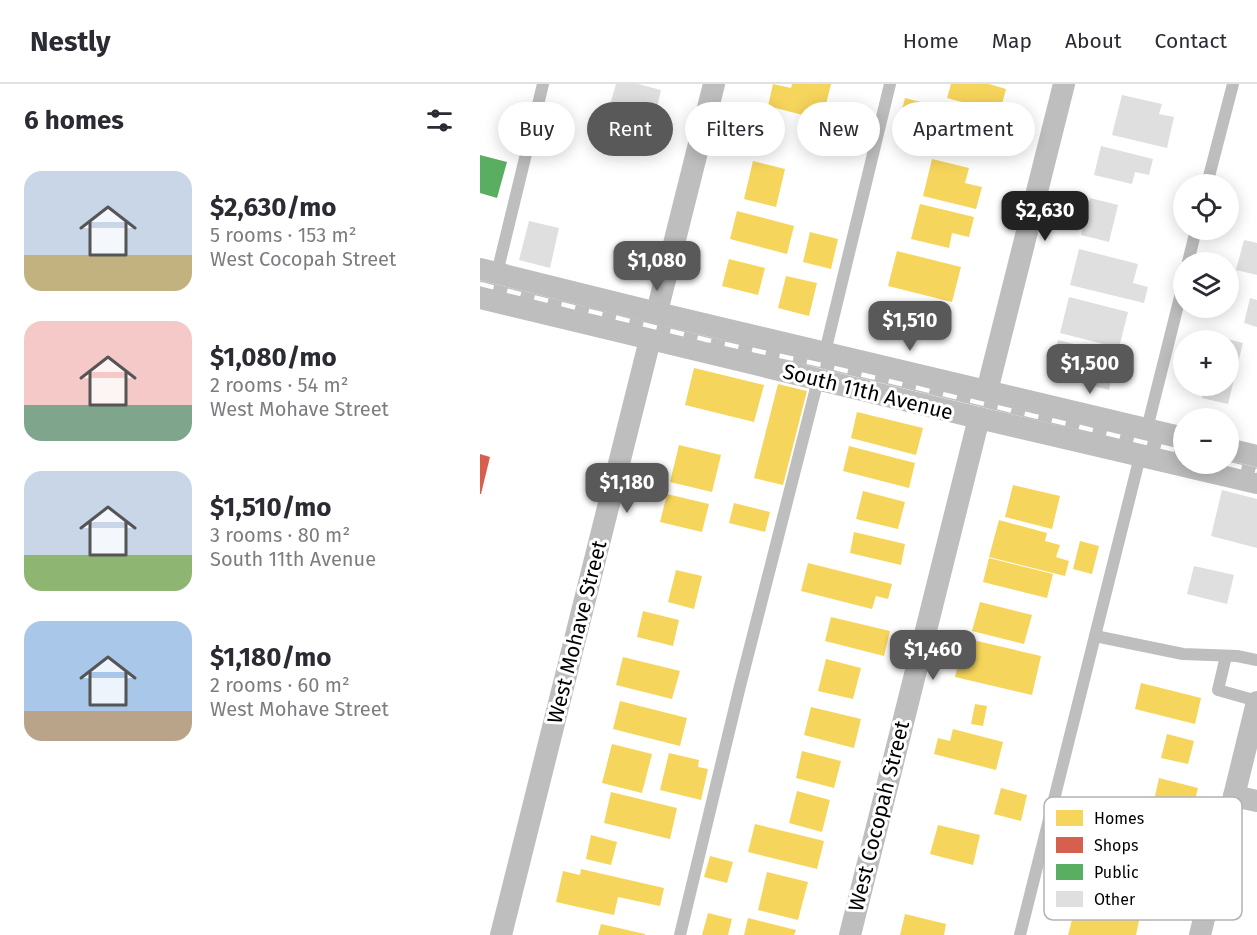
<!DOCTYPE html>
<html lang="en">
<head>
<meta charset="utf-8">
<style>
	:root { --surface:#fff; --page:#f7f7f7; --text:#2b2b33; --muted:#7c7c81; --line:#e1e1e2; --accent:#595959 }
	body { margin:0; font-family:"Fira Sans",sans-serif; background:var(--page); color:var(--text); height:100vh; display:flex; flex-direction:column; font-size:22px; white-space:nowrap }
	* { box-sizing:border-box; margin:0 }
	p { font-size:20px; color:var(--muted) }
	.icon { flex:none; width:33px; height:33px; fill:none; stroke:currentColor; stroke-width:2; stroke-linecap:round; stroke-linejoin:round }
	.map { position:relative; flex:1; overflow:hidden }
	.panel { display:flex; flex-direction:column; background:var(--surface); width:480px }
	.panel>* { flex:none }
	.guide { position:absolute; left:18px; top:18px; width:570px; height:54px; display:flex; gap:12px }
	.buttons { position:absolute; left:693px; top:90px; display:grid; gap:12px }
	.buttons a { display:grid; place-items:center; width:66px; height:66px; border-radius:50%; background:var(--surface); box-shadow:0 3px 15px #0003; font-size:30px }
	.price { position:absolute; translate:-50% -51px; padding:0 14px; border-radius:12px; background:var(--accent); color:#fff; font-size:20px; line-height:39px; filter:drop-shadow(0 2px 3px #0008) }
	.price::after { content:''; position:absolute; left:50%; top:36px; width:18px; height:14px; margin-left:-9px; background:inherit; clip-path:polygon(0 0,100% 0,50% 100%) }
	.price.selected { background:#222; color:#fff }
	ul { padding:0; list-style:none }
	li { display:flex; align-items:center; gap:18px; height:150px; padding:0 24px }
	li span { display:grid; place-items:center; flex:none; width:168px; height:120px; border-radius:18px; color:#555 }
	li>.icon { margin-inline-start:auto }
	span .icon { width:72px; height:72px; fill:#fffc; stroke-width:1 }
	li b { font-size:26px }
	h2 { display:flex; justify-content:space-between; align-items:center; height:72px; padding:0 24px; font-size:26px }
	.tag { padding:0 21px; border-radius:27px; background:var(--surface); box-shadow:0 3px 15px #0003; font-size:21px; line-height:54px }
	.tag.selected { background:var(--accent); color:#fff }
	header { display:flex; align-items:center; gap:36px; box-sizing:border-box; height:84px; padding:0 30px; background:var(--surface); border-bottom:2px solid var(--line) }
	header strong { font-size:28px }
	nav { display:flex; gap:33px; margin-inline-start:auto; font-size:21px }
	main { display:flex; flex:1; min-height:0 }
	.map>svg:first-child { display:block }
</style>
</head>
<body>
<header>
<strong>Nestly</strong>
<nav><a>Home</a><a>Map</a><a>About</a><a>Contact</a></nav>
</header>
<main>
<section class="panel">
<h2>6 homes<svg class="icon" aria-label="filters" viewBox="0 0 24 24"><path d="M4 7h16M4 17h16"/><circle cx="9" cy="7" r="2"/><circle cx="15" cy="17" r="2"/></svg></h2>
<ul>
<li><span style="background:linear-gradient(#c9d6e8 70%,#c2b280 0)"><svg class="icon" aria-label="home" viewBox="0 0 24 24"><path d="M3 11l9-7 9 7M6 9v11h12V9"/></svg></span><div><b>$2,630/mo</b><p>5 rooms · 153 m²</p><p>West Cocopah Street</p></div></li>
<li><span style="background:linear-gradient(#f6c9c9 70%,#7fa58c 0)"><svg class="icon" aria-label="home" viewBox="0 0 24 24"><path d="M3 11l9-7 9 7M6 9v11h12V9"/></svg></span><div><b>$1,080/mo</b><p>2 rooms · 54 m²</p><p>West Mohave Street</p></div></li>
<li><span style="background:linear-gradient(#c9d6e8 70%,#8fb573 0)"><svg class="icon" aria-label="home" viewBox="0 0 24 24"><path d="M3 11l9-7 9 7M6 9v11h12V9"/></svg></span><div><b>$1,510/mo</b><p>3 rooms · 80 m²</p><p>South 11th Avenue</p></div></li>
<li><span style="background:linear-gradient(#a9c7e8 75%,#b9a48a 0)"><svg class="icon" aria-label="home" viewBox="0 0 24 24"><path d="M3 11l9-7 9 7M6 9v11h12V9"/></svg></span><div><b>$1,180/mo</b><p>2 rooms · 60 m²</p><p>West Mohave Street</p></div></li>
</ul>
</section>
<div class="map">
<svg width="777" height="851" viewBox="0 0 777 851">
	<rect width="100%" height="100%" fill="#fff"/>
	<!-- homes -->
	<g fill="#f6d55c">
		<polygon points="293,0 311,4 312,0 351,0 342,36 288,22"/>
		<polygon points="471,0 509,0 526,5 520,28 467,14"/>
		<polygon points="425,14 515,37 508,65 418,42"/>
		<polygon points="452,75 489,84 485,99 502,103 496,125 443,112"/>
		<polygon points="273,77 305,85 296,123 264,115"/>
		<polygon points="440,120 494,133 489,153 472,149 469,164 431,155"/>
		<polygon points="257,127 314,142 307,170 250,155"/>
		<polygon points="330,148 358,155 351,185 323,178"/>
		<polygon points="417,167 481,183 472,218 408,202"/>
		<polygon points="249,175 285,184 278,211 242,202"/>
		<polygon points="306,192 337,199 329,232 298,224"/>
		<polygon points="214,284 284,301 274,338 205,321"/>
		<polygon points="298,300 327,307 303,401 274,394"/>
		<polygon points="377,328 443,344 436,371 371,354"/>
		<polygon points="199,361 241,371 232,408 190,398"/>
		<polygon points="369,362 435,379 429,404 363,387"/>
		<polygon points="533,401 580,412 572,445 525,433"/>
		<polygon points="383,407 425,418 418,445 376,435"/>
		<polygon points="187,410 229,420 222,448 180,438"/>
		<polygon points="254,419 290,428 285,448 249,439"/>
		<polygon points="519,436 567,449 565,457 580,461 576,473 589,477 585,492 509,473"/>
		<polygon points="374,448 425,460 421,481 370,469"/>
		<polygon points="600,457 619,462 612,490 593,485"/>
		<polygon points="509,474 573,490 567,514 503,498"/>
		<polygon points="328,479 412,500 408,515 396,512 392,525 321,507"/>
		<polygon points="196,486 222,492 214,525 188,518"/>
		<polygon points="500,518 552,531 544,560 492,547"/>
		<polygon points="163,527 199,536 193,562 157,553"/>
		<polygon points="351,533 410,547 404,572 345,557"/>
		<polygon points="484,554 561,572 552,611 475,593"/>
		<polygon points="143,573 200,587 192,615 136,601"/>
		<polygon points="346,575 381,584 373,615 338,607"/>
		<polygon points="661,599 721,614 715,640 655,625"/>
		<polygon points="140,617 207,634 200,662 133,645"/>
		<polygon points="495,620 507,622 503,642 491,640"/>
		<polygon points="331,623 381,635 374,664 324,651"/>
		<polygon points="473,645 523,658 516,686 454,670 458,654 470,657"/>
		<polygon points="687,650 714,657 708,680 681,674"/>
		<polygon points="132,660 172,670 162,709 122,699"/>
		<polygon points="322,667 361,677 354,704 316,694"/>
		<polygon points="189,669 219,676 218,683 228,685 221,716 180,706"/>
		<polygon points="679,694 718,704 711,731 673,721"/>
		<polygon points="521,704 547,711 541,737 514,730"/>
		<polygon points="317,707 350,716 342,748 309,739"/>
		<polygon points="131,708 197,724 190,755 124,739"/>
		<polygon points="275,740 344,757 337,785 268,768"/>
		<polygon points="458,741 500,751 493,781 450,770"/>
		<polygon points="111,751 137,758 131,781 106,775"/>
		<polygon points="230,772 253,778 247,799 224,793"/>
		<polygon points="101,785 184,804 180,822 138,813 134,831 76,818 83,787 100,791"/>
		<polygon points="287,788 328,798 318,836 278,826"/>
		<polygon points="597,816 660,832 656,851 588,851"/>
		<polygon points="228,829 252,835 248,851 222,851"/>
		<polygon points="425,830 466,840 464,851 420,851"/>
		<polygon points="268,834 316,846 314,851 264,851"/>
		<polygon points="121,840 165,850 165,851 118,851"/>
	</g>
	<!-- shops -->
	<polygon fill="#d6604d" points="0,370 10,373 1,410 0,410"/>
	<!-- public -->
	<polygon fill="#5aae61" points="0,71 27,78 17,114 0,109"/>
	<!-- building -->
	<g fill="#dfdfdf">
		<polygon points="136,0 158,0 181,6 175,32 130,21"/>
		<polygon points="642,11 682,20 679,30 694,33 687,64 632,51"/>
		<polygon points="621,62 673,75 669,91 655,88 652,100 614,91"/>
		<polygon points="610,114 638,121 629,158 601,151"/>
		<polygon points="49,137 79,144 70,184 39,176"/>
		<polygon points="764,156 777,159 777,191 756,186"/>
		<polygon points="599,165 658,180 653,199 668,203 664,219 590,201"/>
		<polygon points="589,213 648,228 639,264 580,249"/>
		<polygon points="770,214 777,216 777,243 764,239"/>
		<polygon points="717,247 763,259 748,320 722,314 725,302 748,302 748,256 714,256"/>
		<polygon points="578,256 637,271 629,306 569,291"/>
		<polygon points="742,406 777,415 777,464 731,452"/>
		<polygon points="714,482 754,491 747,520 707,510"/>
	</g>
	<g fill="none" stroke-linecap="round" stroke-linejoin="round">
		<!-- lane -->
		<g stroke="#bebebe" stroke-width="12">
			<polyline points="727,100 753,0"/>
			<polyline points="708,178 716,146"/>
			<polyline points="17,189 63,0"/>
			<polyline points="345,268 410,0"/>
			<polyline points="615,552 703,570 757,572 777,576"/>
			<polyline points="746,572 738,606 777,617"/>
			<polyline points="200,851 260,602 338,296"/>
			<polyline points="540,851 704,197"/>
		</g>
		<!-- street -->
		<g stroke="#bebebe" stroke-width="22">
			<polyline points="0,185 177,229 704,354"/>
			<polyline points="0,214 499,334 777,399"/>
			<polyline points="507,307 584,0"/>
			<polyline points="748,365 777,372"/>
			<polyline points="754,712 777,717"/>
			<polyline points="21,851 234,0"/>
			<polyline points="370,851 499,334"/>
			<polyline points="720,851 777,618"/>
		</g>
		<!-- rail casing -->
		<g stroke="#bebebe" stroke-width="7">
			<g id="rail">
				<polyline points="0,200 227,256 342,281 704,368"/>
				<polyline points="748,380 777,387"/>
			</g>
		</g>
		<!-- rail -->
		<use href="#rail" stroke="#fff" stroke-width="4.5" stroke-dasharray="14" stroke-linecap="butt"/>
	</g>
	<g text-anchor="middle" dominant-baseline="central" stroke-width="6" stroke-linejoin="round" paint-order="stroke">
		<!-- street labels -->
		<g font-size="21" fill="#000" stroke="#fff">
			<text transform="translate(388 308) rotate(14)">South 11th Avenue</text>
			<text transform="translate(97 548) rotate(-76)">West Mohave Street</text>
			<text transform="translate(399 732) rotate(-76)">West Cocopah Street</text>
		</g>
	</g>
	<!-- legend -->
	<rect x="564" y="713" width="198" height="123" rx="9" fill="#fff" stroke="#b2b2b2" stroke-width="1.5"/>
	<rect x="576" y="726" width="27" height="16" fill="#f6d55c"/>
	<rect x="576" y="753" width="27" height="16" fill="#d6604d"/>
	<rect x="576" y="780" width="27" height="16" fill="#5aae61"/>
	<rect x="576" y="807" width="27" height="16" fill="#dfdfdf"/>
	<g font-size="16" fill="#000">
		<text x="614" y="740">Homes</text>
		<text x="614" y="767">Shops</text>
		<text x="614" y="794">Public</text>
		<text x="614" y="821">Other</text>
	</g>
</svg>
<div class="buttons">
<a><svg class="icon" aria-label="locate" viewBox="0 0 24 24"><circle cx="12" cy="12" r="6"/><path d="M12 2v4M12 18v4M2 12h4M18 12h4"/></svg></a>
<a><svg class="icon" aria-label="layers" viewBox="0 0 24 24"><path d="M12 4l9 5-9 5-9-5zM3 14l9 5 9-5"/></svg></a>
<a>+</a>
<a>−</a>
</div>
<b class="price selected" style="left:565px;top:158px">$2,630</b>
<b class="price" style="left:177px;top:208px">$1,080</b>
<b class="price" style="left:430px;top:268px">$1,510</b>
<b class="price" style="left:610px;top:311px">$1,500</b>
<b class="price" style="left:147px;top:430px">$1,180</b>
<b class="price" style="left:453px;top:597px">$1,460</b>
<div class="guide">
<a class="tag">Buy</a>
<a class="tag selected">Rent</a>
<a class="tag">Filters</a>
<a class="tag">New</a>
<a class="tag">Apartment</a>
</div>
</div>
</main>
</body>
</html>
